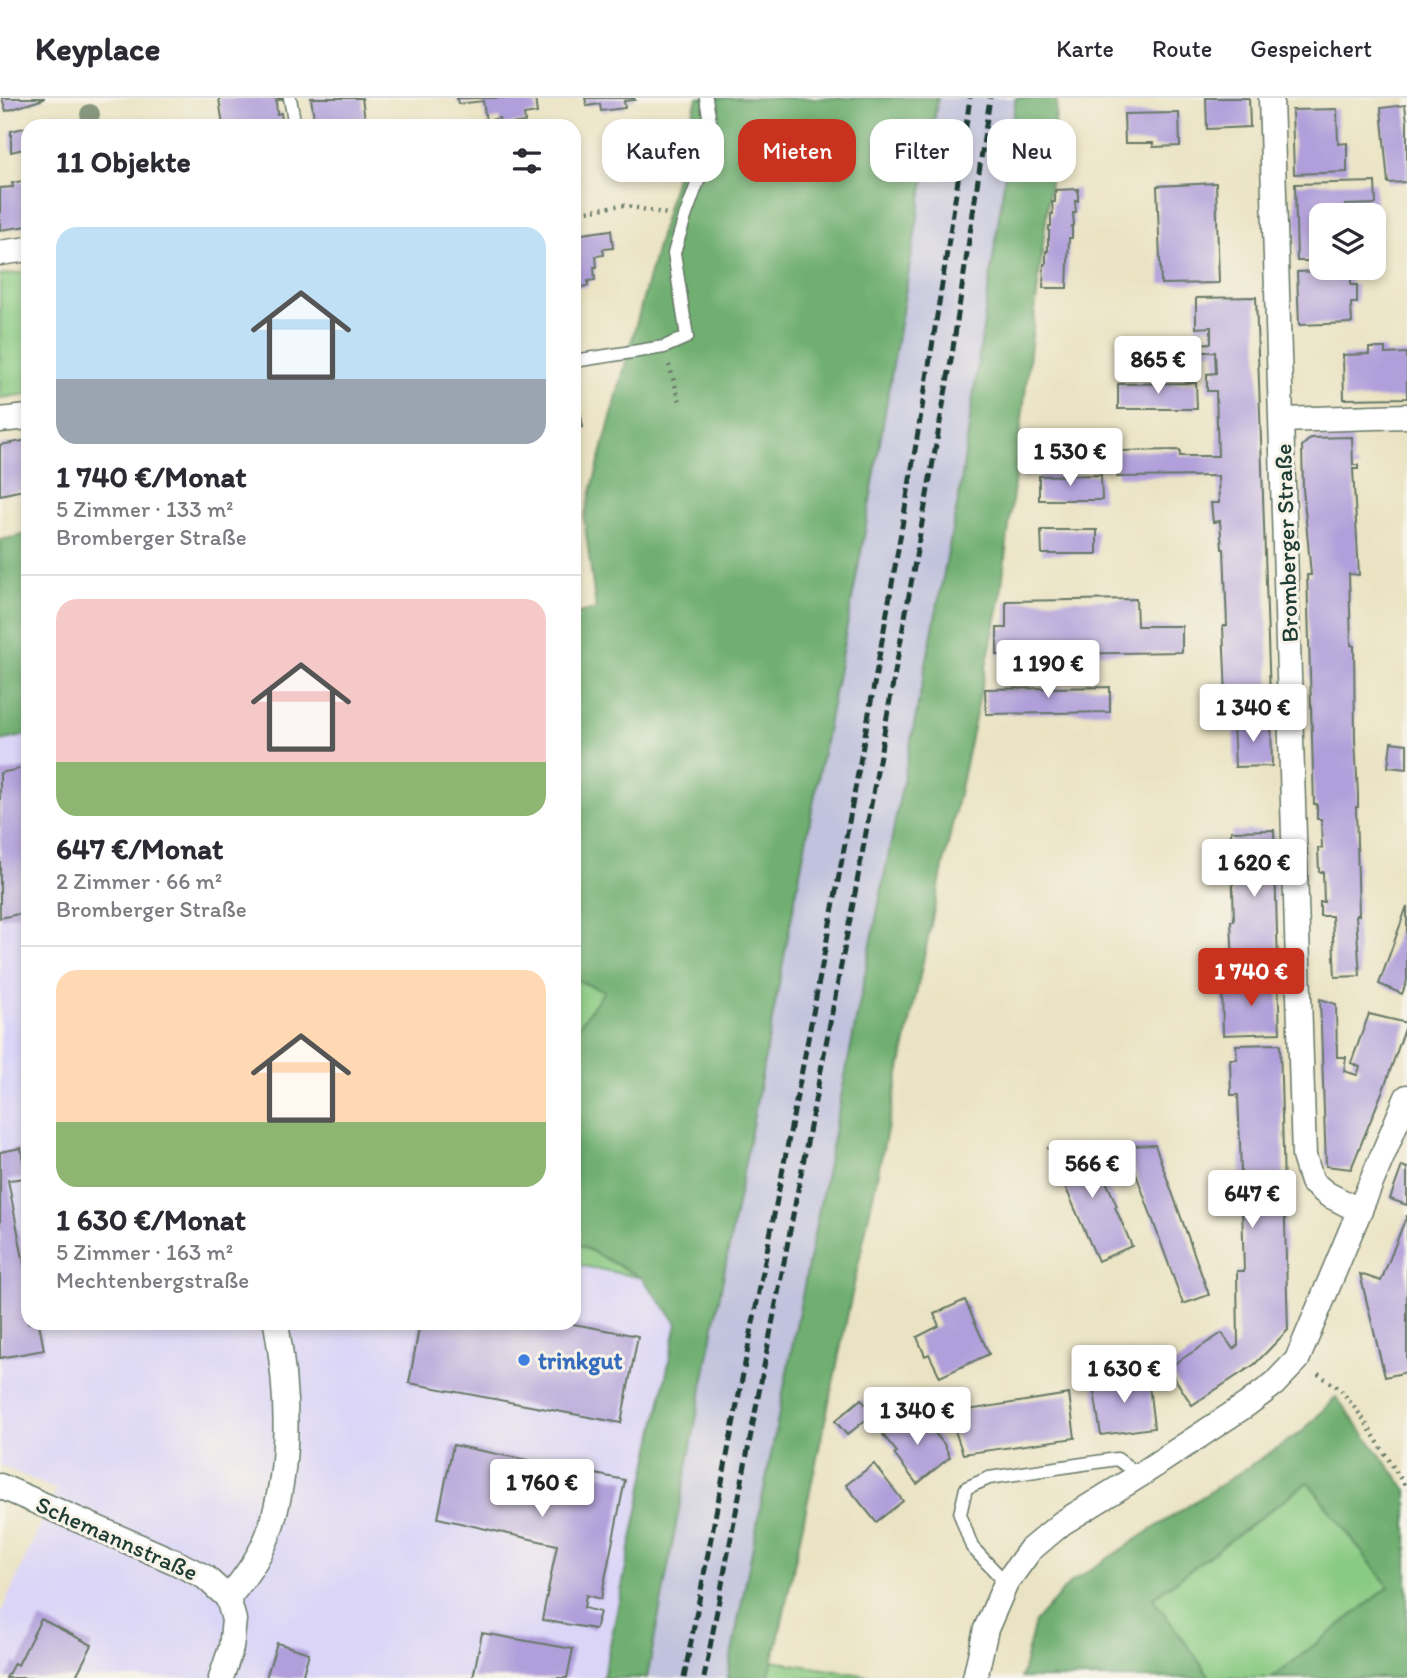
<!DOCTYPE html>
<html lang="de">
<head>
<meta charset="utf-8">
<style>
	:root { --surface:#fff; --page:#f7f7f7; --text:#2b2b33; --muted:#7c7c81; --line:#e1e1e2; --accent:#c8321e }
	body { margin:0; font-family:Itim,sans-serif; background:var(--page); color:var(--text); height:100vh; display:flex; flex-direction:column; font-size:26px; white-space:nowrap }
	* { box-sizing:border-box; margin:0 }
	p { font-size:23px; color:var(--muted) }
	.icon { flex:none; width:38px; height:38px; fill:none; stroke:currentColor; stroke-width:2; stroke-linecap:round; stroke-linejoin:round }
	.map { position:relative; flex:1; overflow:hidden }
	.drawer { position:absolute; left:21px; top:21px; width:560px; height:1211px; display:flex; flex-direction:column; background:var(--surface); border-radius:21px; box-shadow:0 4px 10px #0003 }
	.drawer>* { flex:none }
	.hud { position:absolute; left:602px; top:21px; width:665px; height:63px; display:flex; gap:14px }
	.tools { position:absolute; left:1309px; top:105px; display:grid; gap:14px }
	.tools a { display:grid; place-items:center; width:77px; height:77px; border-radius:14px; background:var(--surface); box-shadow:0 4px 10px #0003; font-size:35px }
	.price { position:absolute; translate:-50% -60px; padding:0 16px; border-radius:7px; background:#fff; color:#222; font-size:23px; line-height:46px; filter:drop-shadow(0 2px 4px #0008) }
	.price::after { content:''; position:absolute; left:50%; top:42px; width:21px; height:16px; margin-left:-10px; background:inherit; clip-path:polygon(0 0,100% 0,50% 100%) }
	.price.on { background:var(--accent); color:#fff }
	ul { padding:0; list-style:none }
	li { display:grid; align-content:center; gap:14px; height:371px; padding:0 35px }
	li+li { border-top:2px solid var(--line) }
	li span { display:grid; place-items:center; height:217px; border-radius:21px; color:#555 }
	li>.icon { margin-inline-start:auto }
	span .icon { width:126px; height:126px; fill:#fffc; stroke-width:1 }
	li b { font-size:30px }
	h2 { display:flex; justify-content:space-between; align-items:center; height:84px; padding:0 35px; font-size:30px }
	.pill { padding:0 24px; border-radius:21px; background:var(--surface); box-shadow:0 4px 10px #0003; font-size:24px; line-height:63px }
	.pill.on { background:var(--accent); color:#fff }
	header { display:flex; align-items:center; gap:42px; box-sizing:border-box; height:98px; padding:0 35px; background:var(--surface); border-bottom:2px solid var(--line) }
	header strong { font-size:33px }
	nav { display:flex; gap:38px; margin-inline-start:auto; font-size:24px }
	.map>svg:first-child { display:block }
</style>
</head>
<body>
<header>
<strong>Keyplace</strong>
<nav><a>Karte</a><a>Route</a><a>Gespeichert</a></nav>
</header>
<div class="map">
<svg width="1407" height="1580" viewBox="0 0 1407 1580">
	<rect width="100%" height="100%" fill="#f7f3e8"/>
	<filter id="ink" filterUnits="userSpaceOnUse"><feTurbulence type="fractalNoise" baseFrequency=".0143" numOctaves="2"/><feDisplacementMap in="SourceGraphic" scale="14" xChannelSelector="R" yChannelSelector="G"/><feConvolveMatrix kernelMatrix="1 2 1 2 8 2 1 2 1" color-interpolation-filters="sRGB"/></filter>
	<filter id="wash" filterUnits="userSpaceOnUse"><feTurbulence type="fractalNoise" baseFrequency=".00686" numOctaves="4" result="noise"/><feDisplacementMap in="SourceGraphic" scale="28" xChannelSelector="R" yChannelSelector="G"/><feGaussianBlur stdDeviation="1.57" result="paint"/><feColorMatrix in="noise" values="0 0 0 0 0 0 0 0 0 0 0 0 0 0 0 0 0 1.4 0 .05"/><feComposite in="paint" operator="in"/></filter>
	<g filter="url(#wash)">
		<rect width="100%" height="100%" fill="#eae3c3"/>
		<!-- built -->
		<polygon fill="#dbd6f7" points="28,637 28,1225 574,1225 574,1166 642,1180 677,1225 603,1580 0,1580 0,1517 56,1392 0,1367 0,643"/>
		<!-- industrial -->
		<polygon fill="#c1c2dd" points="938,0 1016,0 959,398 727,1580 647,1580 865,433"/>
		<!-- green -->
		<g fill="#8acb83" stroke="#54845c" stroke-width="2">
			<polygon points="28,174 28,296 0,300 0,177"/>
			<polygon points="574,881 605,893 574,935"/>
			<polygon points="574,1144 642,1180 574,1166"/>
			<polygon points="1308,1384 1389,1489 1272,1580 1211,1580 1152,1500"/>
			<polygon points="772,1563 883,1580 768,1580"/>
		</g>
		<!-- forest -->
		<g fill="#6faf71" stroke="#477652" stroke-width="2">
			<polygon points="697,0 938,0 865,433 647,1580 603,1580 677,1225 642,1180 574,1144 574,935 604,893 574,881 574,516 596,511 584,420"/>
			<polygon points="1016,0 1057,0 1049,97 1000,503 779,1538 768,1580 727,1580 959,398"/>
			<polygon points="28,436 28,637 0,643 0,442"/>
			<polygon points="1336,1299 1407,1392 1407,1580 1272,1580 1389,1489 1308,1384 1153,1500 1211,1580 1021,1580 1035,1524 1070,1485 1303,1333"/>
		</g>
		<g id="blocks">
			<!-- building -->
			<g fill="#b09fda">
				<polygon points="2,0 44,0 44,1 6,13"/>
				<polygon points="219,0 285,0 276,3 277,16 281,15 283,28 223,28"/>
				<polygon points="311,0 362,0 366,28 315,28"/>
				<polygon points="457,0 535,0 537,15 524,17 525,24 501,27 499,20 486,23 483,3 458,6"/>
				<polygon points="585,0 634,0 635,2 624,3 625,10 601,13 600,6 587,8"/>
				<polygon points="1206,0 1249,0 1250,29 1207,31"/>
				<polygon points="1405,7 1407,24 1407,84 1388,85 1381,10"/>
				<polygon points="1337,11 1338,46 1347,45 1347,74 1294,76 1292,12"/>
				<polygon points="1179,15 1180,48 1153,49 1153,45 1125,45 1124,16"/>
				<polygon points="28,29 28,50 11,54 11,33"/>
				<polygon points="28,82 28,128 0,132 0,90 13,89 12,85"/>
				<polygon points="1375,84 1376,106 1345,107 1346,117 1321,117 1321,163 1297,163 1295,86"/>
				<polygon points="1216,85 1219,185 1161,186 1157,88"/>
				<polygon points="1078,91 1078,103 1075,103 1076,115 1073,115 1074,127 1072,128 1072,140 1069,140 1067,190 1043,190 1044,166 1046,166 1046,153 1048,153 1048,141 1049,141 1049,128 1051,128 1051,116 1053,116 1052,104 1055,104 1055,92"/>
				<polygon points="611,132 613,150 603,151 604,157 596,158 597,169 594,169 595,182 588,183 588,188 574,190 574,137"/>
				<polygon points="1351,172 1351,187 1357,187 1357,205 1351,205 1352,225 1299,227 1297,174"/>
				<polygon points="1256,199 1270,598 1226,599 1223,528 1227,528 1224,451 1222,451 1220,423 1213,424 1211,405 1219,405 1218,378 1117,379 1117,353 1180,352 1180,358 1218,358 1216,293 1207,293 1207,276 1216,275 1215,254 1197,254 1197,246 1211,245 1211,229 1196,230 1196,200"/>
				<polygon points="1369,250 1385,250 1385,256 1407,255 1407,300 1344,301 1343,257 1369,256"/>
				<polygon points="1196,285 1197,311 1118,311 1118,286"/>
				<polygon points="574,295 577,295 583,329 574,331"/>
				<polygon points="1352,339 1353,367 1358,367 1358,371 1353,371 1359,477 1349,476 1351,547 1354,548 1355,641 1358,697 1358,709 1356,709 1359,817 1356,817 1360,878 1335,879 1332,818 1320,818 1320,804 1324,804 1323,774 1319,774 1318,750 1322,750 1321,721 1317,721 1317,706 1314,706 1307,477 1311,477 1303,391 1302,348 1311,340"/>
				<polygon points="28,342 28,391 0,397 0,347"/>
				<polygon points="1101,377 1102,402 1039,402 1039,378"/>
				<polygon points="1041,432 1097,432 1097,456 1042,456"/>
				<polygon points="1136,501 1137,528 1182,528 1182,554 997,557 997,530 1006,530 1006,503"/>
				<polygon points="1110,589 1110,614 986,616 985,591"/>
				<polygon points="1271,623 1272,668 1235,669 1233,624"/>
				<polygon points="1391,644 1407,646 1407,671 1388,669"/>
				<polygon points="28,669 28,814 0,820 0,675"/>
				<polygon points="1274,732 1278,867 1233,867 1231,823 1234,823 1231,733"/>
				<polygon points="1407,808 1407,883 1402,896 1379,886"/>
				<polygon points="1278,882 1280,935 1223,937 1222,884"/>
				<polygon points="1320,901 1336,906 1337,959 1346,959 1344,973 1357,977 1360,969 1351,965 1369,916 1407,925 1385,987 1351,1071 1326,1068"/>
				<polygon points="1280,946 1288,1232 1255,1266 1192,1307 1168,1270 1222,1235 1233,1251 1238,1247 1237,1173 1244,1173 1240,1045 1238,997 1231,997 1230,961 1237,961 1236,947"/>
				<polygon points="1155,1047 1209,1197 1183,1206 1126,1048"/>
				<polygon points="1091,1049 1117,1108 1115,1109 1132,1148 1098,1163 1048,1050"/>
				<polygon points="21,1050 26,1080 8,1082 28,1187 28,1225 39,1225 44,1252 0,1260 0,1054"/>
				<polygon points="1402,1068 1407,1070 1407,1107 1390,1101"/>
				<polygon points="1407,1117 1407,1274 1385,1279 1360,1176 1381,1183"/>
				<polygon points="965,1202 989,1256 940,1279 929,1256 925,1258 917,1239 939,1228 934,1216"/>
				<polygon points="420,1225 568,1225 638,1238 621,1325 409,1285"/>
				<polygon points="1129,1277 1129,1282 1148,1279 1154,1330 1101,1337 1093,1287 1107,1285 1106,1280"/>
				<polygon points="1069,1296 1075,1340 963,1356 949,1315"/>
				<polygon points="861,1301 873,1316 847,1337 835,1323"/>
				<polygon points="912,1314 926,1331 929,1328 944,1346 950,1359 917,1386 894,1356 897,1354 883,1337"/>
				<polygon points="453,1347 625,1382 601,1501 586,1497 584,1510 600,1514 595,1531 542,1522 557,1447 438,1420"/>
				<polygon points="874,1366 903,1403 876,1424 846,1387"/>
				<polygon points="41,1521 92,1547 75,1580 6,1580 14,1565 18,1567"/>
				<polygon points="482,1535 573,1551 567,1580 473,1580"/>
				<polygon points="277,1545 309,1555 302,1580 266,1580"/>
			</g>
		</g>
	</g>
	<g filter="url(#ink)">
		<use href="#blocks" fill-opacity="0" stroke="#676" stroke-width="2"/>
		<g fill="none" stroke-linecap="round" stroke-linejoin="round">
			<!-- lane casing -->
			<g stroke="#676" stroke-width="15">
				<g id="lane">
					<polyline points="290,0 295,28"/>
					<polyline points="574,263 664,249 687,239 674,155 685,119 713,42 706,0"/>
					<polyline points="1006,1485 972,1449 960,1416 966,1390 989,1380 1117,1361 1140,1377"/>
				</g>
			</g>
			<!-- street casing -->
			<g stroke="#676" stroke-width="27">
				<g id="street">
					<polyline points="1271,0 1304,1058 1312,1084 1327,1096 1360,1113"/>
					<polyline points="0,155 28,151"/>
					<polyline points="0,322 28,319"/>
					<polyline points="1282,322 1407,318"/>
					<polyline points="0,1388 173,1463 205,1479 228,1500"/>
					<path d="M228,1500C244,1481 259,1461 268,1437C292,1371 288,1293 276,1225"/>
					<polyline points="221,1580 231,1550 234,1522 228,1500"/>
					<polyline points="975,1580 986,1531 1006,1485 1030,1452 1062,1425 1140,1377 1246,1307 1274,1286 1297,1262 1407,999"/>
				</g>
			</g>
			<!-- path -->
			<g stroke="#676" stroke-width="4.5" stroke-dasharray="2 5" stroke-linecap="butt">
				<polyline points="574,115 622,107 667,116"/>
				<polyline points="669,267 681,307"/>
				<polyline points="1318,1276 1340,1291 1362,1319 1407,1391"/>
			</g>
			<!-- lane -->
			<use href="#lane" stroke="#fff" stroke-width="12"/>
			<!-- street -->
			<use href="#street" stroke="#fff" stroke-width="24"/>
			<!-- rail -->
			<g stroke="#1f3d34" stroke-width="5" stroke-dasharray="10 5" stroke-linecap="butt">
				<path d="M684,1580C785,1054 894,530 970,0"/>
				<polyline points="704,1580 855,795 924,414 952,257 990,0"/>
			</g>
		</g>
		<!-- trees -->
		<circle fill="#86977d" cx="90" cy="16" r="10"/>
	</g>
	<!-- markers -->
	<circle fill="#3f7fe0" stroke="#f7f3e8" stroke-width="2.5" cx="524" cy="1262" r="7"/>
	<g text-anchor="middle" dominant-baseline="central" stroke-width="6" stroke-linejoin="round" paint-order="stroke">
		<!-- street labels -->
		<g font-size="24" fill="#1f3d34" stroke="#f7f3e8">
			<text transform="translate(1286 445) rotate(-92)">Bromberger Straße</text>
			<text transform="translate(117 1440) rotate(24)">Schemannstraße</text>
		</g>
		<!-- shop labels -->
		<g font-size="24" font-weight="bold" fill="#366cbe" stroke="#f7f3e8" text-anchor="start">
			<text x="538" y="1262">trinkgut</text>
		</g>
	</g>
</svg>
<div class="tools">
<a><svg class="icon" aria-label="layers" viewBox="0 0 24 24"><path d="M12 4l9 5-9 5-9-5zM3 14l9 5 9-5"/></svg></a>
</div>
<b class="price" style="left:1158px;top:298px">865 €</b>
<b class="price" style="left:1070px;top:390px">1 530 €</b>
<b class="price" style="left:1048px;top:602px">1 190 €</b>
<b class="price" style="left:1253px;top:646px">1 340 €</b>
<b class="price" style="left:1254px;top:801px">1 620 €</b>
<b class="price on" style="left:1251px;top:910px">1 740 €</b>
<b class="price" style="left:1092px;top:1102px">566 €</b>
<b class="price" style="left:1252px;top:1132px">647 €</b>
<b class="price" style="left:1124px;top:1307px">1 630 €</b>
<b class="price" style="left:917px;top:1349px">1 340 €</b>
<b class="price" style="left:542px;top:1421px">1 760 €</b>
<div class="hud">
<a class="pill">Kaufen</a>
<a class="pill on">Mieten</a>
<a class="pill">Filter</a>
<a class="pill">Neu</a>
</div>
<section class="drawer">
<h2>11 Objekte<svg class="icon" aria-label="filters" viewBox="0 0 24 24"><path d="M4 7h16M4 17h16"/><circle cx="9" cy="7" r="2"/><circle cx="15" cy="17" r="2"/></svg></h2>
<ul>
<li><span style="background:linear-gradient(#bfe0f5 70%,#9aa5b1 0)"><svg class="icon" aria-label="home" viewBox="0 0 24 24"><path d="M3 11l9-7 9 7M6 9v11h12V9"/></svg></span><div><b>1 740 €/Monat</b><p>5 Zimmer · 133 m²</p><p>Bromberger Straße</p></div></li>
<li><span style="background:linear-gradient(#f6c9c9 75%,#8fb573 0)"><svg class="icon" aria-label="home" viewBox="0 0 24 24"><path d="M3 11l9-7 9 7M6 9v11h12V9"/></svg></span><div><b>647 €/Monat</b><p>2 Zimmer · 66 m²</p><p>Bromberger Straße</p></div></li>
<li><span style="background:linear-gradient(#ffd9b3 70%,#8fb573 0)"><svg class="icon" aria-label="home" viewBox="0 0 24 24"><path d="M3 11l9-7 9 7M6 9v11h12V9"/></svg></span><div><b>1 630 €/Monat</b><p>5 Zimmer · 163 m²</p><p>Mechtenbergstraße</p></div></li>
</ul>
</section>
</div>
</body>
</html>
